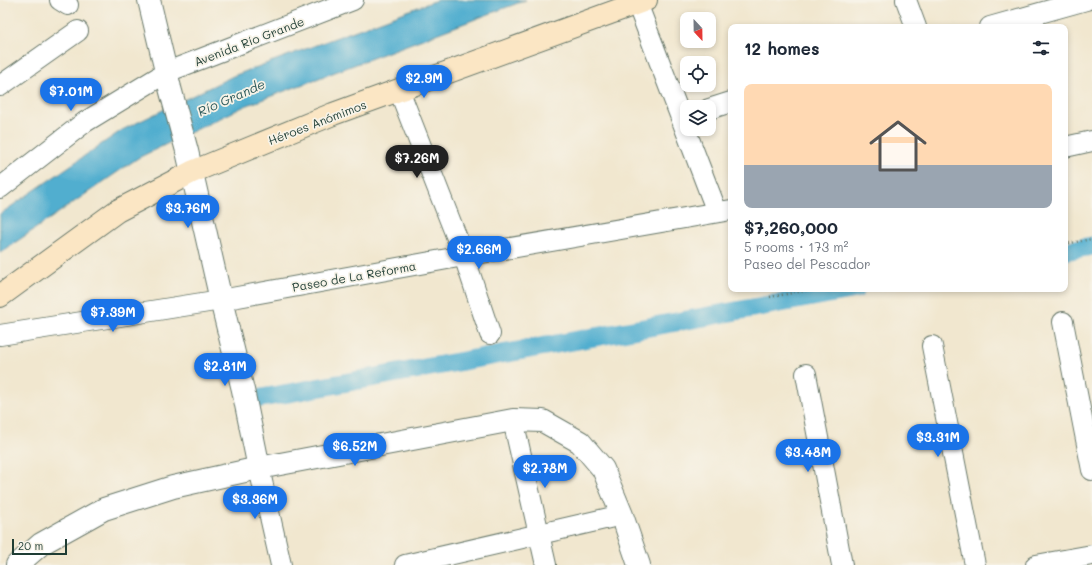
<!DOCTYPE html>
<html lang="en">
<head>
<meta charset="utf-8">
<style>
	:root { --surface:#fff; --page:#f2f2f3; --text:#1f2937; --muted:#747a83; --accent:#1a73e8 }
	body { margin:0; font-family:Mali,sans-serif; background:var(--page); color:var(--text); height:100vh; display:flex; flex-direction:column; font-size:15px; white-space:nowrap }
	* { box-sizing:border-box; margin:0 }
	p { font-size:13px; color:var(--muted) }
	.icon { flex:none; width:22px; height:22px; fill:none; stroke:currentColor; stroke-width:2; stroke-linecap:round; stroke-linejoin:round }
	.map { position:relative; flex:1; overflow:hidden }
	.side { position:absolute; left:728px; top:24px; width:340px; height:268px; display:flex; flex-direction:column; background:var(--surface); border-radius:8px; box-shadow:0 2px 6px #0003 }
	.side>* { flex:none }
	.needle { width:26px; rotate:158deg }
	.tools { position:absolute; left:680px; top:12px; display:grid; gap:8px }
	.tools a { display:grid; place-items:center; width:36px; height:36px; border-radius:8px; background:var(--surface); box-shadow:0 2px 6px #0003; font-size:20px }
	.scale { position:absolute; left:12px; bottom:10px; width:55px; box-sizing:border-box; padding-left:4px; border:2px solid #1f3d34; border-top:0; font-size:11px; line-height:14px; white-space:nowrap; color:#1f3d34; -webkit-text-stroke:3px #f7f3e8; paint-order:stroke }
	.price { position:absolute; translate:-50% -34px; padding:0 9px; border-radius:14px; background:var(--accent); color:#fff; font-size:13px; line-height:26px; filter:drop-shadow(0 1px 2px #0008) }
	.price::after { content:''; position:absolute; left:50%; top:24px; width:12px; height:9px; margin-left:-6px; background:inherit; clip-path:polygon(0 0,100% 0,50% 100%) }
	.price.selected { background:#222; color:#fff }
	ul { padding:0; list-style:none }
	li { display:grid; align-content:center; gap:8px; height:212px; padding:0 16px }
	li span { display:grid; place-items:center; height:124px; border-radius:8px; color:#555 }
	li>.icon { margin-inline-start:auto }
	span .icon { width:72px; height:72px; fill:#fffc; stroke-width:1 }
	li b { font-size:17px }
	h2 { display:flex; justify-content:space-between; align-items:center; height:48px; padding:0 16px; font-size:17px }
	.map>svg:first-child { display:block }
</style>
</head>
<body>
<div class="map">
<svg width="1092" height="565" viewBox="0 0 1092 565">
	<rect width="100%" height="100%" fill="#f7f3e8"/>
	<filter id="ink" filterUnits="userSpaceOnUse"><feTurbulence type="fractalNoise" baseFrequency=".025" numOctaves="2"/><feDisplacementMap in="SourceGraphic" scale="8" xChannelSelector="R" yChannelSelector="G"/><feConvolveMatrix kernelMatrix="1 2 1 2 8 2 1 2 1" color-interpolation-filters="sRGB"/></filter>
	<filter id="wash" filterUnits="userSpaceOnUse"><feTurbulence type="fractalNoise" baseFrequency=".012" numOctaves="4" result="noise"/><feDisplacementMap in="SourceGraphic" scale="16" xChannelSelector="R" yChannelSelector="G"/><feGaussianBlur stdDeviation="0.9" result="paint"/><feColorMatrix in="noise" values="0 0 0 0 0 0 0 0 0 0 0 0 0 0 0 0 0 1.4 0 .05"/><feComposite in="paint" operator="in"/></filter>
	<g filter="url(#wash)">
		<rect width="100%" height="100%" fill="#f1e7cf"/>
		<!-- water -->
		<polygon fill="#51aecf" stroke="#387682" points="437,0 526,0 245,106 138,158 0,253 0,214 122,130 233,76"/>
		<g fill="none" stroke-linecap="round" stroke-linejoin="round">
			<!-- canal -->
			<g stroke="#51aecf" stroke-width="19">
				<polyline points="1065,251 1092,246"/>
				<polyline points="256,399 856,289"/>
			</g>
		</g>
	</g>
	<g filter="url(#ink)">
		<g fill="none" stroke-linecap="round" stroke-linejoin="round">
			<!-- minor casing -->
			<g stroke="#68786a" stroke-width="22">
				<g id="minor">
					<polyline points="60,0 68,5"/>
					<polyline points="906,0 916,27"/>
					<polyline points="637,3 717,212"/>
					<polyline points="990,27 1086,0"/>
					<polyline points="0,86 78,31"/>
					<polyline points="399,90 464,256 490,334"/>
					<polyline points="709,109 731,102"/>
					<polyline points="1065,147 1092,141"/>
					<polyline points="0,188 85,122 167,72 353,0"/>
					<polyline points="1063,322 1092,470"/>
					<polyline points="0,335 221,300 464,256 731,210"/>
					<polyline points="932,346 975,565"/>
					<polyline points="806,374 842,565"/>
					<polyline points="513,420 546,565"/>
					<polyline points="259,468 281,565"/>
					<polyline points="405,565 622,515"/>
					<polyline points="1036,565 1092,555"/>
				</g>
			</g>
			<!-- tertiary casing -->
			<g stroke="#68786a" stroke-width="24">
				<g id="tertiary">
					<polyline points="149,0 170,88 187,151 221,300 243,390 259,468"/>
					<polyline points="17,565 41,544 104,509 173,487 259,468 513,420 543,421 580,442 603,469 622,515 639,565"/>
				</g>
			</g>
			<!-- secondary casing -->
			<g stroke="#68786a" stroke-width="24">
				<polyline id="secondary" points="0,296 117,211 192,172 333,114 646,0"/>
			</g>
			<!-- path -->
			<g stroke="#68786a" stroke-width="2.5" stroke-dasharray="1 3" stroke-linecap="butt">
				<polyline points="1065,244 1092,239"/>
				<polyline points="770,297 815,289"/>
			</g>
			<!-- minor -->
			<use href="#minor" stroke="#fff" stroke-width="20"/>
			<!-- tertiary -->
			<use href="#tertiary" stroke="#fff" stroke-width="22"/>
			<!-- secondary -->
			<use href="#secondary" stroke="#fbe6c4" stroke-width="22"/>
		</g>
	</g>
	<g text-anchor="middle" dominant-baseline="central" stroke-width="3.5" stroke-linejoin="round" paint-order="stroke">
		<!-- street labels -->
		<g font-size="12" fill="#1f3d34" stroke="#f7f3e8">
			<text transform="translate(249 41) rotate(-21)">Avenida Río Grande</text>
			<text transform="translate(317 122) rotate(-21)">Héroes Anómimos</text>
			<text transform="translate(354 276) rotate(-10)">Paseo de La Reforma</text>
		</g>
		<!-- water labels -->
		<g font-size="13" font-style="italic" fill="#2c595b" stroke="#f7f3e8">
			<text transform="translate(231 97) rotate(-24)">Río Grande</text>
		</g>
	</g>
</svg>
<div class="tools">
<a><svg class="needle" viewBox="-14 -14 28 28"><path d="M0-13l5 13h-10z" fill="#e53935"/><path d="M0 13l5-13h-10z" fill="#747a83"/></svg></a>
<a><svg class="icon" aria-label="locate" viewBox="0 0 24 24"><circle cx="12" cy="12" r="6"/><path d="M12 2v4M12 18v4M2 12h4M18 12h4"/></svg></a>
<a><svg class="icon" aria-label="layers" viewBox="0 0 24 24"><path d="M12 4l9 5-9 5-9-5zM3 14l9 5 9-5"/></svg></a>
</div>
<div class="scale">20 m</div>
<b class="price" style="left:424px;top:99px">$2.9M</b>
<b class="price" style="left:71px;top:112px">$7.01M</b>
<b class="price selected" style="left:417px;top:179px">$7.26M</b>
<b class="price" style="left:188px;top:229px">$3.76M</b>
<b class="price" style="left:479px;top:270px">$2.66M</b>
<b class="price" style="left:113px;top:333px">$7.39M</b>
<b class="price" style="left:225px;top:387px">$2.81M</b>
<b class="price" style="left:938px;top:458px">$3.31M</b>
<b class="price" style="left:355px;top:467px">$6.52M</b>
<b class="price" style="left:808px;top:473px">$3.48M</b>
<b class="price" style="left:545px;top:489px">$2.78M</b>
<b class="price" style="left:255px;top:520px">$3.36M</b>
<section class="side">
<h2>12 homes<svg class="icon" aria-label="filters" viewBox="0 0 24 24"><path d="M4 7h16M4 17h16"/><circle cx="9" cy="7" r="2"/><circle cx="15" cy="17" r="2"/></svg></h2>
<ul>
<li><span style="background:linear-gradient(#ffd9b3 65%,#9aa5b1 0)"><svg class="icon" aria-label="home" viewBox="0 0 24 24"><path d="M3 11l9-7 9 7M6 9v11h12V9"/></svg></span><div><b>$7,260,000</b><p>5 rooms · 173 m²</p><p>Paseo del Pescador</p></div></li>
</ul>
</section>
</div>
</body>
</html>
